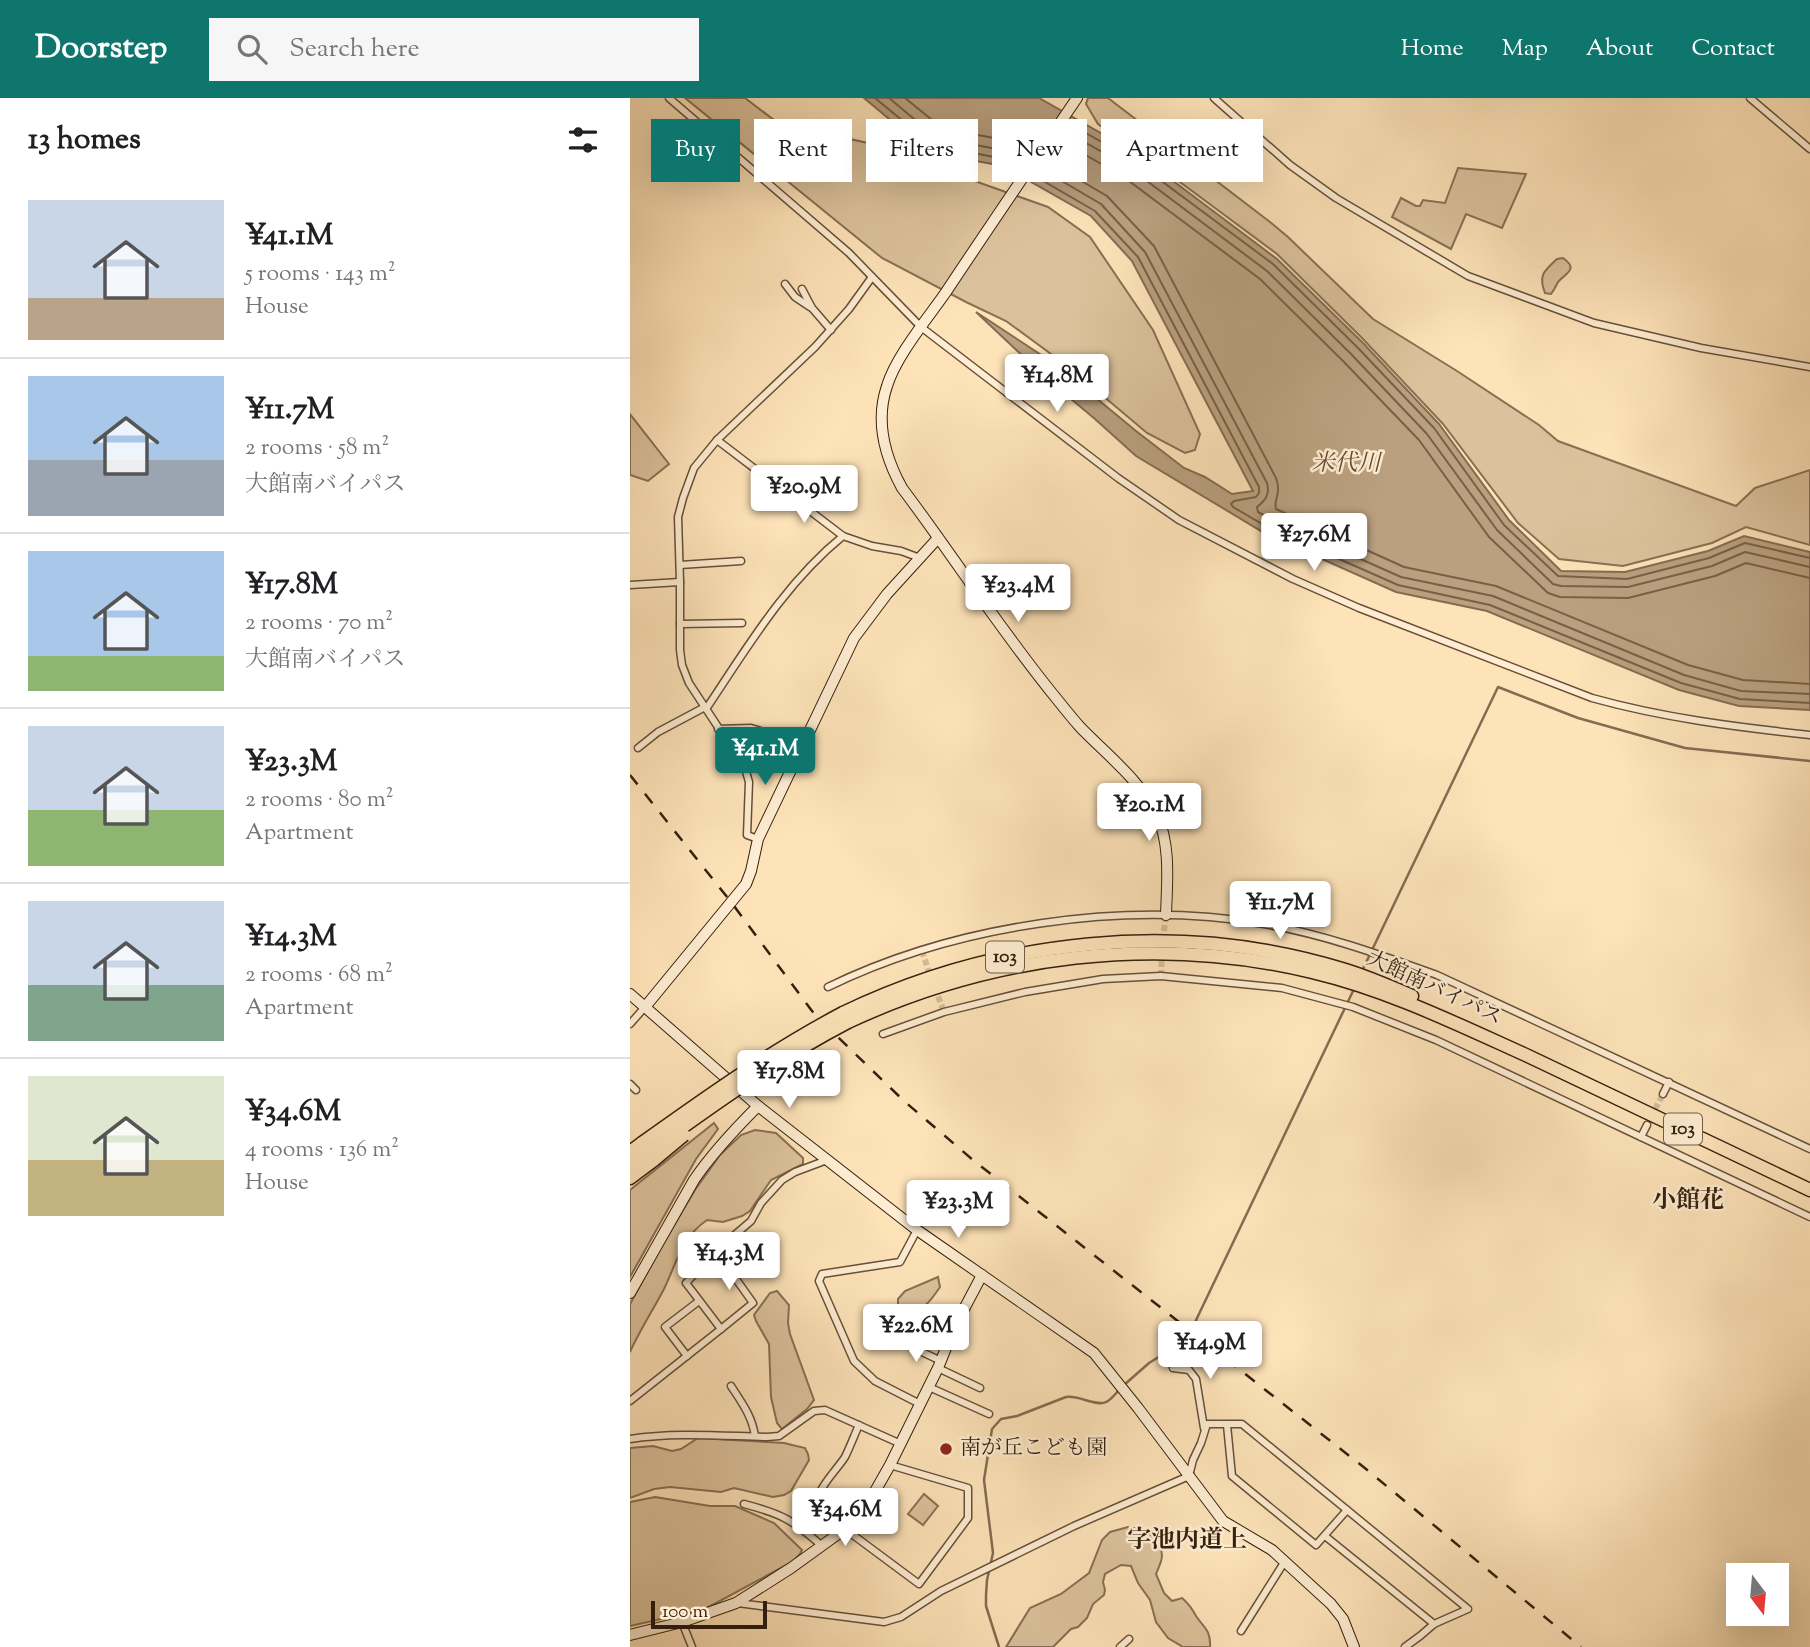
<!DOCTYPE html>
<html lang="en">
<head>
<meta charset="utf-8">
<style>
	:root { --surface:#fff; --page:#f6f6f6; --text:#202124; --muted:#757577; --line:#e0e0e0; --accent:#0f766e }
	body { margin:0; font-family:"Sorts Mill Goudy","Noto Serif JP",serif; background:var(--page); color:var(--text); height:100vh; display:flex; flex-direction:column; font-size:26px; white-space:nowrap }
	* { box-sizing:border-box; margin:0 }
	p { font-size:23px; color:var(--muted) }
	.icon { flex:none; width:38px; height:38px; fill:none; stroke:currentColor; stroke-width:2; stroke-linecap:round; stroke-linejoin:round }
	.map { position:relative; flex:1; overflow:hidden }
	.panel { display:flex; flex-direction:column; background:var(--surface); width:630px }
	.panel>* { flex:none }
	.top-card { position:absolute; left:21px; top:21px; width:665px; height:63px; display:flex; gap:14px }
	.needle { width:46px; rotate:164deg }
	.controls { position:absolute; left:1096px; top:1465px; display:grid; gap:14px }
	.controls a { display:grid; place-items:center; width:63px; height:63px; border-radius:0px; background:var(--surface); box-shadow:0 7px 28px #0002; font-size:35px }
	.scale { position:absolute; left:21px; bottom:18px; width:116px; box-sizing:border-box; padding-left:7px; border:4px solid #351f0d; border-top:0; font-size:19px; line-height:24px; white-space:nowrap; color:#351f0d; -webkit-text-stroke:5px #feedd2; paint-order:stroke }
	.price { position:absolute; translate:-50% -60px; padding:0 16px; border-radius:7px; background:#fff; color:#222; font-size:23px; line-height:46px; filter:drop-shadow(0 2px 4px #0008) }
	.price::after { content:''; position:absolute; left:50%; top:42px; width:21px; height:16px; margin-left:-10px; background:inherit; clip-path:polygon(0 0,100% 0,50% 100%) }
	.price.on { background:var(--accent); color:#fff }
	ul { padding:0; list-style:none }
	li { display:flex; align-items:center; gap:21px; height:175px; padding:0 28px }
	li+li { border-top:2px solid var(--line) }
	li span { display:grid; place-items:center; flex:none; width:196px; height:140px; border-radius:0px; color:#555 }
	li>.icon { margin-inline-start:auto }
	span .icon { width:84px; height:84px; fill:#fffc; stroke-width:1 }
	li b { font-size:30px }
	h2 { display:flex; justify-content:space-between; align-items:center; height:84px; padding:0 28px; font-size:30px }
	.chip { padding:0 24px; border-radius:0px; background:var(--surface); box-shadow:0 7px 28px #0002; font-size:24px; line-height:63px }
	.chip.on { background:var(--accent); color:#fff }
	header { display:flex; align-items:center; gap:42px; box-sizing:border-box; height:98px; padding:0 35px; background:var(--accent); color:#fff }
	header strong { font-size:33px }
	nav { display:flex; gap:38px; margin-inline-start:auto; font-size:24px }
	.search { width:490px; height:63px; background:var(--page); display:flex; align-items:center; gap:18px; box-sizing:border-box; padding:0 24px; border-radius:0px; color:var(--muted); font-size:26px }
	main { display:flex; flex:1; min-height:0 }
	.map>svg:first-child { display:block }
</style>
</head>
<body>
<header>
<strong>Doorstep</strong>
<div class="search"><svg class="icon" aria-label="search" viewBox="0 0 24 24"><circle cx="10" cy="10" r="6"/><path d="M15 15l6 6"/></svg>Search here</div>
<nav><a>Home</a><a>Map</a><a>About</a><a>Contact</a></nav>
</header>
<main>
<section class="panel">
<h2>13 homes<svg class="icon" aria-label="filters" viewBox="0 0 24 24"><path d="M4 7h16M4 17h16"/><circle cx="9" cy="7" r="2"/><circle cx="15" cy="17" r="2"/></svg></h2>
<ul>
<li><span style="background:linear-gradient(#c9d6e8 70%,#b9a48a 0)"><svg class="icon" aria-label="home" viewBox="0 0 24 24"><path d="M3 11l9-7 9 7M6 9v11h12V9"/></svg></span><div><b>¥41.1M</b><p>5 rooms · 143 m²</p><p>House</p></div></li>
<li><span style="background:linear-gradient(#a9c7e8 60%,#9aa5b1 0)"><svg class="icon" aria-label="home" viewBox="0 0 24 24"><path d="M3 11l9-7 9 7M6 9v11h12V9"/></svg></span><div><b>¥11.7M</b><p>2 rooms · 58 m²</p><p>大館南バイパス</p></div></li>
<li><span style="background:linear-gradient(#a9c7e8 75%,#8fb573 0)"><svg class="icon" aria-label="home" viewBox="0 0 24 24"><path d="M3 11l9-7 9 7M6 9v11h12V9"/></svg></span><div><b>¥17.8M</b><p>2 rooms · 70 m²</p><p>大館南バイパス</p></div></li>
<li><span style="background:linear-gradient(#c9d6e8 60%,#8fb573 0)"><svg class="icon" aria-label="home" viewBox="0 0 24 24"><path d="M3 11l9-7 9 7M6 9v11h12V9"/></svg></span><div><b>¥23.3M</b><p>2 rooms · 80 m²</p><p>Apartment</p></div></li>
<li><span style="background:linear-gradient(#c9d6e8 60%,#7fa58c 0)"><svg class="icon" aria-label="home" viewBox="0 0 24 24"><path d="M3 11l9-7 9 7M6 9v11h12V9"/></svg></span><div><b>¥14.3M</b><p>2 rooms · 68 m²</p><p>Apartment</p></div></li>
<li><span style="background:linear-gradient(#dfe7d0 60%,#c2b280 0)"><svg class="icon" aria-label="home" viewBox="0 0 24 24"><path d="M3 11l9-7 9 7M6 9v11h12V9"/></svg></span><div><b>¥34.6M</b><p>4 rooms · 136 m²</p><p>House</p></div></li>
</ul>
</section>
<div class="map">
<svg width="1180" height="1549" viewBox="0 0 1180 1549">
	<rect width="100%" height="100%" fill="#fee3b9"/>
	<filter id="stains"><feTurbulence type="fractalNoise" baseFrequency=".00286" numOctaves="4"/><feColorMatrix values="0 0 0 0 .2 0 0 0 0 .09 0 0 0 0 .02 0 0 0 .5 -.17"/></filter>
	<radialGradient id="worn" r=".72"><stop offset=".6" stop-color="#630" stop-opacity="0"/><stop offset="1" stop-color="#630" stop-opacity=".3"/></radialGradient>
	<!-- green -->
	<g fill="#dcc29c" stroke="#887054" stroke-width="2">
		<polygon points="55,0 115,0 148,25 238,45 418,109 460,139 523,232 570,336 565,352 555,355 517,335 440,270 376,223 336,204 252,160"/>
		<polygon points="458,0 478,0 640,124 658,139 743,221 827,273 909,327 928,343 1106,408 1125,390 1180,372 1180,447 1116,429 1082,445 993,468 929,461 888,425 813,326 732,240 647,156 554,87 468,26 456,6"/>
		<polygon points="828,70 896,76 872,130 836,116 821,151 762,119 771,100 786,108 790,108 793,102 815,105"/>
		<path d="M933,160C949,171 936,175 928,184C926,188 924,192 921,196L915,195C908,177 914,173 927,161Z"/>
		<polygon points="0,316 39,366 18,383 0,377"/>
		<polygon points="84,1025 88,1031 66,1061 0,1179 0,1092"/>
		<path d="M125,1032L146,1035L173,1060V1066L141,1082L120,1113L112,1118L93,1124L77,1122C51,1140 47,1164 34,1191C23,1212 10,1232 0,1254V1206L34,1144L65,1092L90,1057L111,1037Z"/>
		<path d="M308,1179L310,1189C298,1207 294,1211 274,1217L268,1210V1201L275,1193Z"/>
		<polygon points="147,1193 159,1207 158,1225 160,1236 184,1302 177,1311 152,1331 147,1325 141,1299 139,1246 126,1223 124,1217 140,1195"/>
		<polygon points="68,1340 154,1345 175,1350 178,1356 179,1362 161,1393 154,1397 143,1399 104,1390 91,1394 40,1389 24,1391 0,1400 0,1350 23,1348 42,1353 51,1351"/>
		<polygon points="294,1396 308,1408 293,1427 278,1416"/>
		<polygon points="25,1399 80,1408 105,1408 144,1425 172,1452 170,1456 162,1464 75,1511 0,1528 0,1404"/>
		<path d="M498,1429C514,1431 532,1439 532,1458C532,1463 528,1471 526,1476L534,1495L542,1503L552,1500C559,1506 562,1510 566,1518C574,1530 581,1532 580,1549H553L538,1540L526,1524L520,1502L508,1485L501,1468L491,1467L475,1476L473,1484L475,1492L474,1497L463,1506L457,1520L448,1529L441,1531L423,1549H376L400,1510L431,1496L459,1475L472,1442L480,1434Z"/>
	</g>
	<!-- water -->
	<polygon fill="#baa07f" stroke="#856c51" stroke-width="2" points="234,0 409,0 506,55 647,161 733,245 809,326 879,422 931,473 995,474 1078,453 1114,438 1180,454 1180,612 1109,608 1049,592 857,513 766,494 636,436 506,358 465,321 416,280 346,214 425,266 506,333 554,370 575,379 602,396 623,393 502,163 461,118 373,68 325,59 294,50"/>
	<g fill="none" stroke-linecap="round" stroke-linejoin="round">
		<!-- shore -->
		<g stroke="#786046" stroke-width="2">
			<polyline points="245,0 297,43 327,52 375,61 391,70"/>
			<polyline points="259,0 302,36 329,44 378,53 396,63"/>
			<polyline points="275,0 307,26 331,34 381,43 402,54"/>
			<polyline points="438,25 502,61 643,166 728,250 804,330 874,427 928,478 997,481 1079,460 1115,445 1180,460"/>
			<polyline points="433,32 497,68 637,173 721,256 797,336 867,432 923,486 931,488 998,489 1082,468 1115,454 1180,469"/>
			<polyline points="427,41 491,77 630,181 714,264 789,342 859,439 918,495 930,499 998,500 1085,478 1116,465 1180,480"/>
			<path d="M414,61L477,98L524,148L646,380C652,396 643,402 646,411L774,469L866,488L1058,567L1113,582L1180,586"/>
			<path d="M408,69L471,106L515,154L637,385C640,396 636,402 627,409L628,414L643,422L771,479L863,498L1054,577L1111,593L1180,596"/>
			<polyline points="403,77 465,113 508,159 629,389 629,395 626,399 604,403 601,406 603,409 639,430 768,487 860,507 1051,585 1110,601 1180,605"/>
		</g>
		<!-- stream -->
		<g stroke="#856c51" stroke-width="2.5">
			<polyline points="732,873 868,589 948,620 1055,650 1180,663"/>
			<polyline points="494,1287 519,1265 548,1247 558,1239 724,891"/>
			<path d="M369,1549L356,1508V1497L357,1482L363,1455L354,1382L362,1331L371,1321L387,1318L436,1299C449,1297 467,1309 476,1304C481,1302 485,1296 489,1292"/>
		</g>
		<!-- street-tunnel -->
		<g stroke="#d6bc97" stroke-width="6" stroke-dasharray="6 3" stroke-linecap="butt">
			<polyline points="292,853 301,880"/>
			<polyline points="531,878 532,849 536,817"/>
			<polyline points="305,890 314,914"/>
			<polyline points="1017,1027 1033,996"/>
		</g>
		<!-- street casing -->
		<g stroke="#675038" stroke-width="9">
			<g id="street">
				<path d="M39,0L219,155L291,229L488,380L549,422L663,481L729,510L962,600C1034,620 1106,629 1180,637"/>
				<polyline points="584,0 660,67 706,100 838,178 964,225 1071,250 1180,269"/>
				<polyline points="1120,0 1180,51"/>
				<polyline points="155,186 165,199 180,209"/>
				<polyline points="172,191 182,210 201,232"/>
				<polyline points="87,342 213,438 242,448 271,453 290,460"/>
				<polyline points="50,467 111,463"/>
				<polyline points="0,487 50,484"/>
				<polyline points="50,526 112,525"/>
				<path d="M76,611C117,550 155,485 213,438"/>
				<polyline points="88,631 121,630 141,636 171,650"/>
				<polyline points="8,650 28,634 75,609"/>
				<polyline points="128,741 117,737 119,684 115,670 59,585 52,567 50,552 50,484 48,419 53,400 64,370 87,342 185,249 219,211 242,179"/>
				<path d="M198,889C325,827 494,802 634,826C693,836 751,857 807,877L1180,1051"/>
				<polyline points="0,926 15,909"/>
				<polyline points="253,936 314,914 395,894 473,881 531,878 652,890 723,909 806,942 1180,1119"/>
				<polyline points="0,986 6,992"/>
				<polyline points="1033,996 1039,984"/>
				<polyline points="1011,1039 1017,1027"/>
				<polyline points="287,1132 270,1164 192,1176 189,1183 224,1263 245,1283 290,1306"/>
				<polyline points="86,1153 123,1205 91,1231"/>
				<polyline points="273,1245 311,1263"/>
				<polyline points="57,1258 35,1229 69,1203"/>
				<polyline points="308,1270 350,1290"/>
				<polyline points="543,1270 559,1272 566,1281 574,1330"/>
				<path d="M101,1288C112,1305 122,1318 125,1338"/>
				<polyline points="299,1289 359,1316"/>
				<polyline points="0,1303 91,1231 56,1185 86,1153 121,1123 131,1105 152,1082 165,1074 197,1062"/>
				<path d="M229,1327C224,1338 220,1349 215,1359C208,1370 192,1386 189,1397L230,1415"/>
				<polyline points="597,1327 602,1378 686,1447 717,1412"/>
				<path d="M0,1341C45,1334 92,1338 137,1339L149,1338L184,1313L195,1312L271,1346"/>
				<path d="M114,1406C152,1416 163,1422 192,1448"/>
				<polyline points="215,1431 289,1486 338,1420 338,1390 260,1367"/>
				<polyline points="695,1438 804,1526"/>
				<polyline points="108,1505 254,1524 271,1519 311,1493 444,1428 559,1378 563,1362 571,1345 577,1326 612,1326 838,1511 804,1526 790,1538 775,1549"/>
				<polyline points="52,1524 62,1549"/>
				<polyline points="611,1533 655,1463"/>
				<polyline points="490,1549 499,1541"/>
			</g>
		</g>
		<!-- secondary casing -->
		<g stroke="#351f0d" stroke-width="12">
			<g id="secondary">
				<path d="M447,0C403,65 359,129 316,194C298,220 266,258 257,288C245,323 255,359 272,390C324,459 371,533 426,600C434,610 442,620 450,629C477,657 510,682 527,717C541,748 537,784 536,817"/>
				<polyline points="0,896 128,1008 287,1132 464,1255 508,1310 593,1423 642,1452 701,1506 713,1521 724,1549"/>
				<polyline points="15,909 116,786 121,773 128,741 224,540 257,496 308,440"/>
				<path d="M0,1195L64,1082C83,1054 105,1031 128,1008"/>
				<polyline points="0,1537 52,1524 106,1505 161,1470 215,1431 239,1404 260,1367 308,1270 324,1230 352,1177"/>
			</g>
		</g>
		<!-- highway casing -->
		<g stroke="#351f0d" stroke-width="15">
			<g id="highway">
				<path d="M213,915C367,841 548,821 712,871C736,878 759,888 782,898"/>
				<path d="M218,924C362,857 526,836 682,874C758,892 827,926 898,958C992,1002 1086,1047 1180,1092"/>
				<polyline points="0,1054 12,1045"/>
				<polyline points="0,1067 18,1054"/>
				<polyline points="0,1080 24,1062"/>
			</g>
		</g>
		<!-- street -->
		<use href="#street" stroke="#feedd2" stroke-width="6"/>
		<!-- secondary -->
		<use href="#secondary" stroke="#feedd2" stroke-width="10"/>
		<!-- highway -->
		<use href="#highway" stroke="#fee3b9" stroke-width="12"/>
		<!-- rail -->
		<polyline stroke="#351f0d" stroke-width="2.5" stroke-dasharray="12 12" stroke-linecap="butt" points="0,677 101,804 185,917 274,1003 343,1062 736,1371 951,1549"/>
		<!-- highway-bridge casing -->
		<g stroke="#351f0d" stroke-width="15" stroke-linecap="butt">
			<g id="highway-bridge">
				<path d="M12,1045C78,998 141,953 213,915"/>
				<path d="M18,1054C83,1007 147,961 218,924"/>
				<polyline points="24,1062 54,1037"/>
			</g>
		</g>
		<!-- highway-bridge -->
		<use href="#highway-bridge" stroke="#fee3b9" stroke-width="12"/>
	</g>
	<!-- markers -->
	<circle fill="#8f2418" stroke="#feedd2" stroke-width="2.5" cx="316" cy="1351" r="7"/>
	<g text-anchor="middle" dominant-baseline="central" stroke-width="5" stroke-linejoin="round" paint-order="stroke">
		<!-- shield labels -->
		<g fill="#feedd2" stroke="#715d48" stroke-width="2">
			<rect x="356" y="843.5" width="38" height="31" rx="5"/>
			<rect x="1034" y="1015.5" width="38" height="31" rx="5"/>
		</g>
		<g font-size="19" font-weight="bold" fill="#351f0d">
			<text x="375" y="859">103</text>
			<text x="1053" y="1031">103</text>
		</g>
		<!-- street labels -->
		<g font-size="21" fill="#351f0d" stroke="#feedd2">
			<text transform="translate(804 891) rotate(25)">大館南バイパス</text>
		</g>
		<!-- poi labels -->
		<g font-size="21" fill="#351f0d" stroke="#feedd2" text-anchor="start">
			<text x="330" y="1351">南が丘こども園</text>
		</g>
		<!-- water labels -->
		<g font-size="23" font-style="italic" fill="#644c35" stroke="#feedd2">
			<text x="716" y="366">米代川</text>
		</g>
		<!-- quarter labels -->
		<g font-size="24" font-weight="bold" fill="#351f0d" stroke="#feedd2">
			<text x="1058" y="1103">小館花</text>
			<text x="557" y="1443">字池内道上</text>
		</g>
	</g>
	<rect width="100%" height="100%" filter="url(#stains)"/>
	<rect width="100%" height="100%" fill="url(#worn)"/>
</svg>
<div class="controls">
<a><svg class="needle" viewBox="-14 -14 28 28"><path d="M0-13l5 13h-10z" fill="#e53935"/><path d="M0 13l5-13h-10z" fill="#757577"/></svg></a>
</div>
<div class="scale">100 m</div>
<b class="price" style="left:427px;top:316px">¥14.8M</b>
<b class="price" style="left:174px;top:427px">¥20.9M</b>
<b class="price" style="left:684px;top:475px">¥27.6M</b>
<b class="price" style="left:388px;top:526px">¥23.4M</b>
<b class="price on" style="left:135px;top:689px">¥41.1M</b>
<b class="price" style="left:519px;top:745px">¥20.1M</b>
<b class="price" style="left:650px;top:843px">¥11.7M</b>
<b class="price" style="left:159px;top:1012px">¥17.8M</b>
<b class="price" style="left:328px;top:1142px">¥23.3M</b>
<b class="price" style="left:99px;top:1194px">¥14.3M</b>
<b class="price" style="left:286px;top:1266px">¥22.6M</b>
<b class="price" style="left:580px;top:1283px">¥14.9M</b>
<b class="price" style="left:215px;top:1450px">¥34.6M</b>
<div class="top-card">
<a class="chip on">Buy</a>
<a class="chip">Rent</a>
<a class="chip">Filters</a>
<a class="chip">New</a>
<a class="chip">Apartment</a>
</div>
</div>
</main>
</body>
</html>
